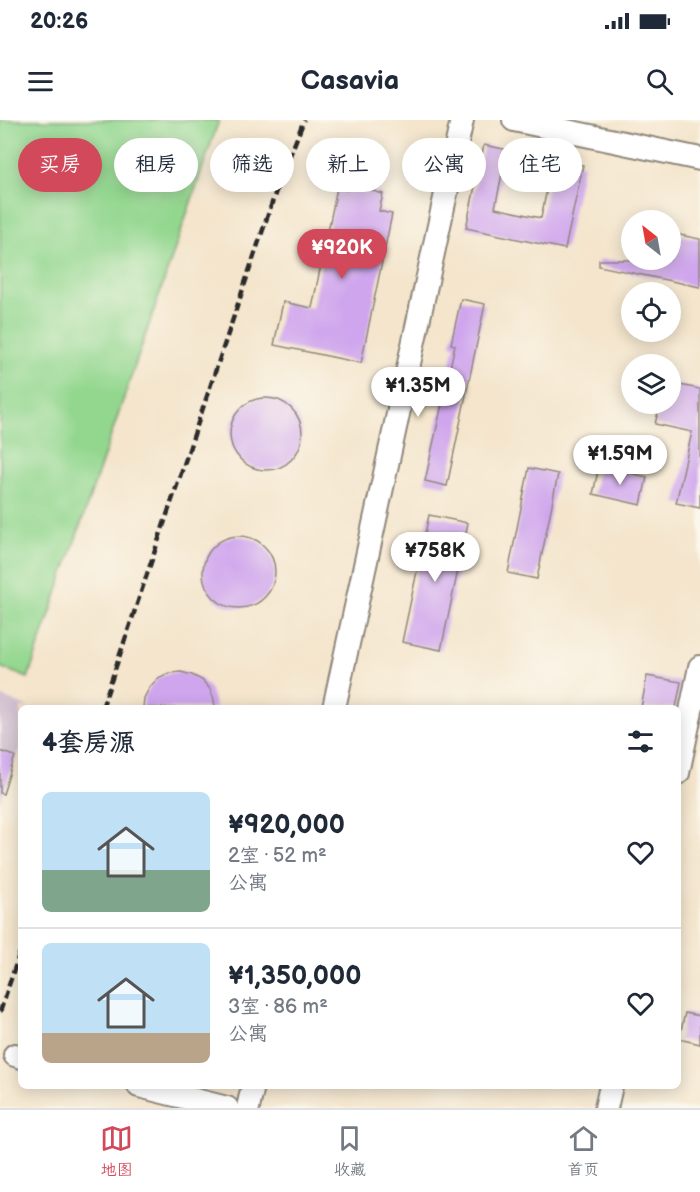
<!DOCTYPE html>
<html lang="zh">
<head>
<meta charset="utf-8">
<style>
	:root { --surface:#fff; --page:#f6f6f7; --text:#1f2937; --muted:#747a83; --line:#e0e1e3; --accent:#d1495b }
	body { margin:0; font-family:"Balsamiq Sans","LXGW WenKai TC",sans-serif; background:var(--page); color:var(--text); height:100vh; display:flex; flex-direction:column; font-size:22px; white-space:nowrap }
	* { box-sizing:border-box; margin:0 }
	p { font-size:20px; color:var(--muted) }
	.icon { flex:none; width:33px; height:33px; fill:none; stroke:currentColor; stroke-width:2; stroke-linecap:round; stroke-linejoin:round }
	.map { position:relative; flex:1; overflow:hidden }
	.drawer { position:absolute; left:18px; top:585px; width:663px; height:384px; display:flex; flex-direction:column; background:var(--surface); border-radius:9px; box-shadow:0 3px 15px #0003 }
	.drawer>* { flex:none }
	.hud { position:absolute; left:18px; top:18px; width:664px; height:54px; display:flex; gap:12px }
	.needle { width:39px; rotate:329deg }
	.fabs { position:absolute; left:621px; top:90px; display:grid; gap:12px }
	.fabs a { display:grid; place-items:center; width:60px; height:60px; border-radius:50%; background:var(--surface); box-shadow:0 3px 15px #0003; font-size:30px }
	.price { position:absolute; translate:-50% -51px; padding:0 14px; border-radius:21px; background:#fff; color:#222; font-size:20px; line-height:39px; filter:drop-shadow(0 2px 3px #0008) }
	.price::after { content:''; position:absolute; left:50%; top:36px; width:18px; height:14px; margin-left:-9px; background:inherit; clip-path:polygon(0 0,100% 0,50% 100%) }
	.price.current { background:var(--accent); color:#fff }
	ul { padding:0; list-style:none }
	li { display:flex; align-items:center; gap:18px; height:150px; padding:0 24px }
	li+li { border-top:2px solid var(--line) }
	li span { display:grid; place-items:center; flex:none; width:168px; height:120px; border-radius:9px; color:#555 }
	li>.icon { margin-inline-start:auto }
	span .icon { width:72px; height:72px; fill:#fffc; stroke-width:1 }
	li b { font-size:26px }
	h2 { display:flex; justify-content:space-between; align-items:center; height:72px; padding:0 24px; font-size:26px }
	.pill { padding:0 21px; border-radius:27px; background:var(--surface); box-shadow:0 3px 15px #0003; font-size:21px; line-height:54px }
	.pill.current { background:var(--accent); color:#fff }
	.status { display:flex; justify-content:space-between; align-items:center; height:42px; padding:0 30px; background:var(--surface); direction:ltr }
	.status svg { height:16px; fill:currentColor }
	header { display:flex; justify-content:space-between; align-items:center; height:78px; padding:0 24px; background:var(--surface); font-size:27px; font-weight:800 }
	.tabs { display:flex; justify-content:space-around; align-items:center; height:84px; border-top:2px solid var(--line); background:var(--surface); font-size:16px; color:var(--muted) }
	.tabs a { display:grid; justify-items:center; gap:3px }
	.tabs .current { color:var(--accent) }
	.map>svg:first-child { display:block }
</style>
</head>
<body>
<div class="status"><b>20:26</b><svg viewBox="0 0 49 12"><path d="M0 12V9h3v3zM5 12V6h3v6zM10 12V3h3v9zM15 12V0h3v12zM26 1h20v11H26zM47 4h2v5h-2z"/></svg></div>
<header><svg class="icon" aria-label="menu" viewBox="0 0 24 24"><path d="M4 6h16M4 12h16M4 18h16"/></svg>Casavia<svg class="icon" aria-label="search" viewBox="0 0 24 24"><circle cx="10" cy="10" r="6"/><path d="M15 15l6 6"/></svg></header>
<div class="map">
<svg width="700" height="988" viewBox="0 0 700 988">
	<rect width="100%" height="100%" fill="#fbf7ec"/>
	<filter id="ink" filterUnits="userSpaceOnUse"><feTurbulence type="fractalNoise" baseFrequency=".0167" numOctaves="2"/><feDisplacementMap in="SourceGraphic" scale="12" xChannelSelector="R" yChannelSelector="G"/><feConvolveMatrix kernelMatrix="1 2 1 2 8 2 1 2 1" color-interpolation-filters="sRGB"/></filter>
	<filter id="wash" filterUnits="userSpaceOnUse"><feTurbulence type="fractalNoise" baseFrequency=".008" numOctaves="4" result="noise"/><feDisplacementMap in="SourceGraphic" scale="24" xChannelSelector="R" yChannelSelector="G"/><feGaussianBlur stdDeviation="1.35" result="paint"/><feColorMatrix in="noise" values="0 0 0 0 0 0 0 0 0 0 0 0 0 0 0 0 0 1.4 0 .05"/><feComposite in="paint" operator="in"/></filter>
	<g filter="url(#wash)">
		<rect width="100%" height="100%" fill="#f4e5cc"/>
		<!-- industrial -->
		<polygon fill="#cfbdcf" points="0,576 29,588 21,588 21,626 0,682"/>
		<!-- green -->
		<polygon fill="#93d78f" stroke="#5f815d" stroke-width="1.5" points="0,0 219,0 28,558 0,547"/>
		<g id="blocks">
			<!-- building -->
			<g fill="#cfa5ed" fill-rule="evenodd">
				<path d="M484,25L583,45L565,129L466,108ZM502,54L548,64L541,98L495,88Z"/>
				<polygon points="349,60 374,66 373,71 383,74 379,91 392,94 361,243 274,225 283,182 312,188 337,68 347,70"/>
				<polygon points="670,113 700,119 700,167 599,146 599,140 670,140"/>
				<polygon points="461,179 485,184 447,366 425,361 455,225 451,224"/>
				<polygon points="670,263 700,269 700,388 676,383 692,312 655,304 660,284 670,284"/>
				<circle cx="266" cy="314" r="36"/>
				<polygon points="599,346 647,357 641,385 593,374"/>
				<polygon points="529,348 558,354 537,459 508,453"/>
				<polygon points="429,395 468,403 441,530 402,522"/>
				<circle cx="239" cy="452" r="36"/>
				<polygon points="181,552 192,555 202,560 210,569 214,580 215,588 143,588 144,578 150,567 158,558 169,553"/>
				<polygon points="647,556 681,562 676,588 641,588"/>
				<polygon points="0,631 15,636 3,674 0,673"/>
				<polygon points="685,893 700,896 700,924 679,919"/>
			</g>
		</g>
	</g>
	<g filter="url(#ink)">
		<use href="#blocks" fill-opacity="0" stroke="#90887c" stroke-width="1.5"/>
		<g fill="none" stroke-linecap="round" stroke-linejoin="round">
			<!-- minor casing -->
			<g stroke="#90887c" stroke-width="26">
				<g id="minor">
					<polyline points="514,0 700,39"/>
					<polyline points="334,588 462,0"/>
					<polyline points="678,653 700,547"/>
					<polyline points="15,935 21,937"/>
					<polyline points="139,966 227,988"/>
					<polyline points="248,988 253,966"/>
					<polyline points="606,988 611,966"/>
				</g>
			</g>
			<!-- minor -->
			<use href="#minor" stroke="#fff" stroke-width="22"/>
			<!-- rail -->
			<g stroke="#2b2b2b" stroke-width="4.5" stroke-dasharray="9 4.5" stroke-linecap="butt">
				<polyline points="102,588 277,68 304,0"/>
				<polyline points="0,892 21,829"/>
			</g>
		</g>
	</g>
</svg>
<div class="fabs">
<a><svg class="needle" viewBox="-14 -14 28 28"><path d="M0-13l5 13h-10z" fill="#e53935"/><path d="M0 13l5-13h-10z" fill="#747a83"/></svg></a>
<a><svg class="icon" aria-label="locate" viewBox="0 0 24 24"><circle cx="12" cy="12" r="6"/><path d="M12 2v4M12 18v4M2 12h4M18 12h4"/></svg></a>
<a><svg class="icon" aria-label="layers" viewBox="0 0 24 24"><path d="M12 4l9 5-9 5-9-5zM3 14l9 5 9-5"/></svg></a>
</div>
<b class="price current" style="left:342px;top:160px">¥920K</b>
<b class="price" style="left:418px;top:298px">¥1.35M</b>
<b class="price" style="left:620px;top:366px">¥1.59M</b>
<b class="price" style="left:435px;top:463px">¥758K</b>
<div class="hud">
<a class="pill current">买房</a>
<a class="pill">租房</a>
<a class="pill">筛选</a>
<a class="pill">新上</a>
<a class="pill">公寓</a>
<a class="pill">住宅</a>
</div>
<section class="drawer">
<h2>4套房源<svg class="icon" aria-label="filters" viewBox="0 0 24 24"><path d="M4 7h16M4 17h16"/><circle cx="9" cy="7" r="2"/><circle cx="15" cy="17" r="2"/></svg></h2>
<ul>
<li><span style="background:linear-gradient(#bfe0f5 65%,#7fa58c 0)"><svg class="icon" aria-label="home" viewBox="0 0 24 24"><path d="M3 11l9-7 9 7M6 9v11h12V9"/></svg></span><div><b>¥920,000</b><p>2室 · 52 m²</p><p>公寓</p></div><svg class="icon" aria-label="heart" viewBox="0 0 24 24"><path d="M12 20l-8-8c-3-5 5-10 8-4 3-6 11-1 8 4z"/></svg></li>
<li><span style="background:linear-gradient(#bfe0f5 75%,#b9a48a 0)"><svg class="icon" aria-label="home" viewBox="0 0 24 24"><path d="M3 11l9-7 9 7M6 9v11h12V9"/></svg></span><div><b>¥1,350,000</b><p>3室 · 86 m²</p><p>公寓</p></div><svg class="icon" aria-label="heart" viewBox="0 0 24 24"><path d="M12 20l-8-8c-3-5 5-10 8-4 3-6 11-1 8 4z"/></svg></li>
</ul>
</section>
</div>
<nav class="tabs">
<a class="current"><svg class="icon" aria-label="map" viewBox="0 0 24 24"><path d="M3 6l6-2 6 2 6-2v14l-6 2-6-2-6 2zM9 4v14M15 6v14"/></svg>地图</a>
<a><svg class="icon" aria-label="saved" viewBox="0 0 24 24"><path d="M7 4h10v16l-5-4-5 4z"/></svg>收藏</a>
<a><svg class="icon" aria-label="home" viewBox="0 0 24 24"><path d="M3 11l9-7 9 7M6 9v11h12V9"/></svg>首页</a>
</nav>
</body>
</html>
